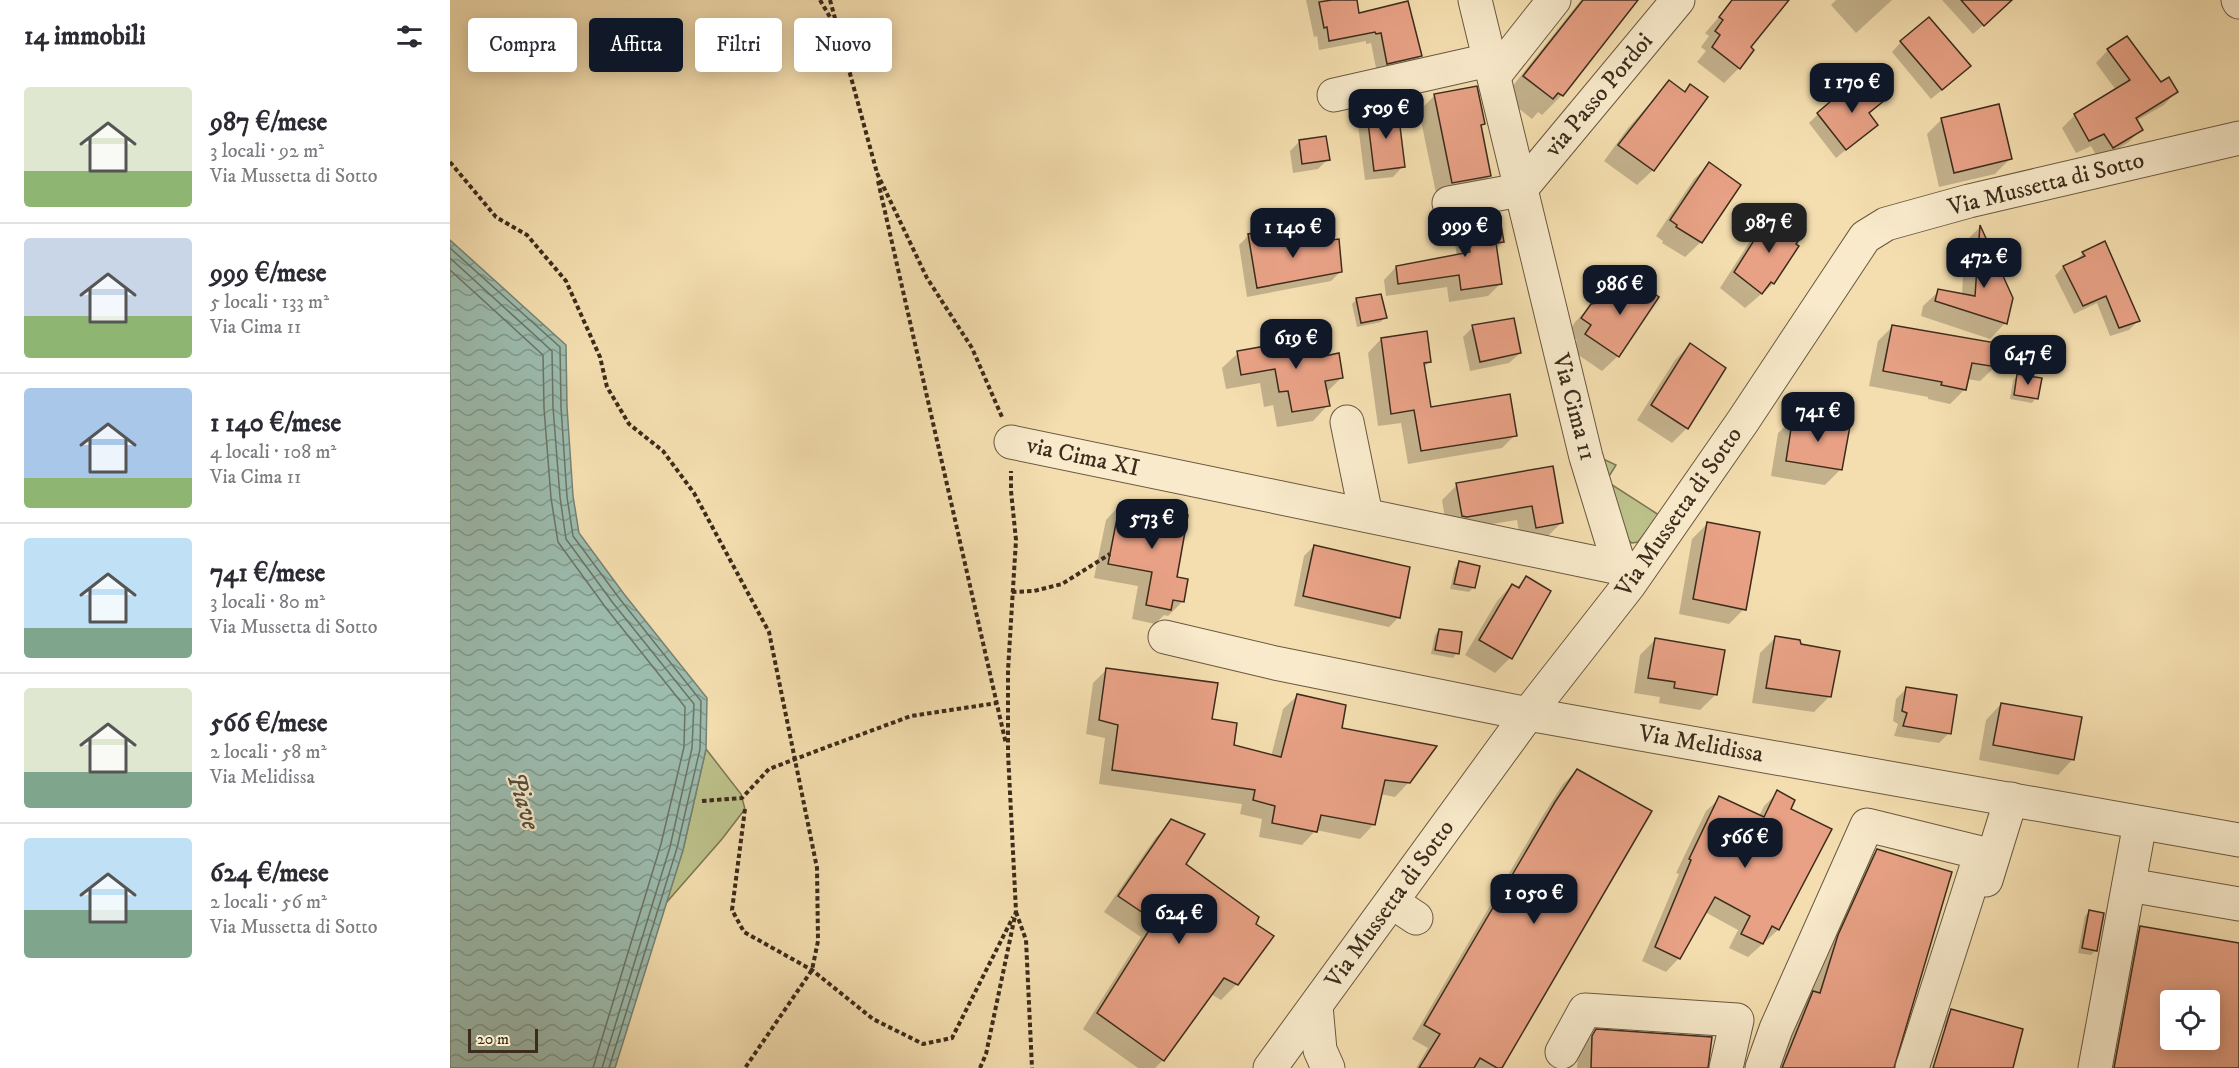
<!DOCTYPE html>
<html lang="it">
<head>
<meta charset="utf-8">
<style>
	:root { --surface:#fff; --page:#f7f7f7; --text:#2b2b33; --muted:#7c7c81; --line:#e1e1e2; --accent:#111827 }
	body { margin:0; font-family:"IM FELL DW Pica",serif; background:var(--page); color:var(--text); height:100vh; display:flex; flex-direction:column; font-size:22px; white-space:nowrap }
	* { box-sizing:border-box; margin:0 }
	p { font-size:20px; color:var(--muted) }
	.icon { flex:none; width:33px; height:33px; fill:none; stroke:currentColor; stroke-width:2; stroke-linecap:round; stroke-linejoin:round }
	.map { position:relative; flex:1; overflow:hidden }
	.sheet { display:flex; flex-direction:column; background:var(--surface); width:450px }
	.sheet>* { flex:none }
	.banner { position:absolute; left:18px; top:18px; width:570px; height:54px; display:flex; gap:12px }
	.tools { position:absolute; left:1710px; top:990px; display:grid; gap:12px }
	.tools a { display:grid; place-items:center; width:60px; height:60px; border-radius:6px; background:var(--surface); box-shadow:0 3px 15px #0003; font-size:30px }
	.scale { position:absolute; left:18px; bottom:15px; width:70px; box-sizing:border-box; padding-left:6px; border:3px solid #3c2c1c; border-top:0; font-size:16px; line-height:21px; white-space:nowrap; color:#3c2c1c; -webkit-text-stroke:4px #f8eacb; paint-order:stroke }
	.price { position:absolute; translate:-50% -51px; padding:0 14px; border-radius:12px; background:var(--accent); color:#fff; font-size:20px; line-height:39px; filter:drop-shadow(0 2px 3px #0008) }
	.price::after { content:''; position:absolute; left:50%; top:36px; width:18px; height:14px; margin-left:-9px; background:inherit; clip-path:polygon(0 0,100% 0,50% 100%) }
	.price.on { background:#222; color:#fff }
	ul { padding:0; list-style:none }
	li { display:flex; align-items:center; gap:18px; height:150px; padding:0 24px }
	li+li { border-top:2px solid var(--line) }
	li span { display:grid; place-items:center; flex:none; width:168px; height:120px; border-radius:6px; color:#555 }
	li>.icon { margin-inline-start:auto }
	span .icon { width:72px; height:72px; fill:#fffc; stroke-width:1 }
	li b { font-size:26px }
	h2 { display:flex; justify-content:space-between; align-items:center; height:72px; padding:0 24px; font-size:26px }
	.chip { padding:0 21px; border-radius:6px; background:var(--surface); box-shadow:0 3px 15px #0003; font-size:21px; line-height:54px }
	.chip.on { background:var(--accent); color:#fff }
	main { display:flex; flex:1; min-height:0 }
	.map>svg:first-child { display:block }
</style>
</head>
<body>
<main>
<section class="sheet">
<h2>14 immobili<svg class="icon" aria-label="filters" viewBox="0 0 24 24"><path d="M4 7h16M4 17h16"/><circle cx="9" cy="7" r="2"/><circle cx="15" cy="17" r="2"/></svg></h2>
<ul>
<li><span style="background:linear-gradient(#dfe7d0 70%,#8fb573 0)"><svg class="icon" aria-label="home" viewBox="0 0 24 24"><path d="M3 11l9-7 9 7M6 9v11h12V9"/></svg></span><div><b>987 €/mese</b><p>3 locali · 92 m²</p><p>Via Mussetta di Sotto</p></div></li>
<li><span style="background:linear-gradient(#c9d6e8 65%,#8fb573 0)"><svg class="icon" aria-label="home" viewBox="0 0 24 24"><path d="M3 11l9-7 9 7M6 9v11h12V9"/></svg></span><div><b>999 €/mese</b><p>5 locali · 133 m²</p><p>Via Cima 11</p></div></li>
<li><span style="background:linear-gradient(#a9c7e8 75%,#8fb573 0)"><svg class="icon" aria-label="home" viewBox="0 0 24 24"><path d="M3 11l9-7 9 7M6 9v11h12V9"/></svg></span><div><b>1 140 €/mese</b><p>4 locali · 108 m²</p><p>Via Cima 11</p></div></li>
<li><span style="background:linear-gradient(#bfe0f5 75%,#7fa58c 0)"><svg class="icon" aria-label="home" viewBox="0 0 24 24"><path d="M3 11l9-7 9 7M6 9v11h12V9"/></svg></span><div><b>741 €/mese</b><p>3 locali · 80 m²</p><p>Via Mussetta di Sotto</p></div></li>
<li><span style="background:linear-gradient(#dfe7d0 70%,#7fa58c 0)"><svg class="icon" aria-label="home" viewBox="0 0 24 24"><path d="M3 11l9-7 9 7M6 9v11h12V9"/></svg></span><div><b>566 €/mese</b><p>2 locali · 58 m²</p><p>Via Melidissa</p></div></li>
<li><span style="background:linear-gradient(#bfe0f5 60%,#7fa58c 0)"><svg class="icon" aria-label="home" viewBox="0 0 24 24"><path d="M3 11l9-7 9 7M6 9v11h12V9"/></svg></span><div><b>624 €/mese</b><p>2 locali · 56 m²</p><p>Via Mussetta di Sotto</p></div></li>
</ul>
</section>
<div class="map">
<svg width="1789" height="1068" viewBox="0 0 1789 1068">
	<defs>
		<pattern id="water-waves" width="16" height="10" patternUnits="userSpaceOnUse" patternTransform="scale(1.5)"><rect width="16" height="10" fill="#9cbcae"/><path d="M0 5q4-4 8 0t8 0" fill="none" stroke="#80998d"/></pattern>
	</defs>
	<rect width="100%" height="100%" fill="#f4deaf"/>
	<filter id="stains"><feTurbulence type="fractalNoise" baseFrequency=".00333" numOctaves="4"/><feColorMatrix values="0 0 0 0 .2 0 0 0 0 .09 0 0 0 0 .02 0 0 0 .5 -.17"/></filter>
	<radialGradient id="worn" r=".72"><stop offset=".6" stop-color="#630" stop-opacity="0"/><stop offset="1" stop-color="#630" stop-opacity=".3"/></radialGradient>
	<!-- grass -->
	<g fill="#bcc18a" stroke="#7c7653" stroke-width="1.5">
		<path d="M1149,457L1166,465L1156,481L1209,515L1188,542L1182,543C1163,532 1155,478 1149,457Z"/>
		<polygon points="256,749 291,794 295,809 272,839 216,903 233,850"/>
	</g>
	<!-- water -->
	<polygon fill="url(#water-waves)" stroke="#768274" stroke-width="1.5" points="0,240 116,345 117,407 123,496 129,533 174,594 257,698 256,749 233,850 165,1068 0,1068"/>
	<!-- shadow -->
	<g fill="#0003" fill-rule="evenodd">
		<polygon points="856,0 905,0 908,15 971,55 961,65 927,73 921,43 916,44 916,41 869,50 867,36 864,37"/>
		<polygon points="1131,0 1187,0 1112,95 1092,115 1088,112 1082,119 1054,97"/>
		<polygon points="1284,0 1325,0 1289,68 1274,83 1247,62 1256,51 1251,47 1259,36 1255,33"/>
		<polygon points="1386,0 1442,0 1406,33 1381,5"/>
		<polygon points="1492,0 1542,0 1540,19 1523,34"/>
		<polygon points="1451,42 1509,76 1481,99 1442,52"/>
		<polygon points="1658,50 1726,92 1714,105 1686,121 1691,129 1679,142 1649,160 1641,146 1626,153 1612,128 1625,115 1666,90 1646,63"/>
		<polygon points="1219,82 1234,93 1241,86 1203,170 1187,185 1154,161 1178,128"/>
		<polygon points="985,95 1033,124 1030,127 1040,176 1025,191 987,198 969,111"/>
		<polygon points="1433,100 1418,114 1426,125 1386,158 1359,123 1368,114 1391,102"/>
		<polygon points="918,115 953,166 943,177 915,180 908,125"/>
		<polygon points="1492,119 1560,159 1545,174 1489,187 1477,134"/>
		<polygon points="850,141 878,159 868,169 843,173 840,151"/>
		<polygon points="1259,164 1251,242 1235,257 1212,243 1213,241 1206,236 1244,179"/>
		<polygon points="1323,214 1347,246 1323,284 1295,308 1270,288 1307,230"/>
		<polygon points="1016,220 1052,242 1045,249 1050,284 1038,296 999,302 997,287 936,296 934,280 946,267 1007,256 1003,233"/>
		<polygon points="1529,228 1561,298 1555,323 1540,339 1471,316 1473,306 1489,291 1512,295 1515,242"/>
		<polygon points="798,236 819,246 891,271 881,281 797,297 789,245"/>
		<polygon points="1633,253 1688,321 1679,330 1660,336 1647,303 1624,314 1605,276 1613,267 1625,262"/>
		<polygon points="1176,276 1168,356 1152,371 1121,350 1127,340 1117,334 1126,321 1142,305 1153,303 1161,292"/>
		<polygon points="906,300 935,317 931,322 907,327 902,304"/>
		<polygon points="1023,327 1070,353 1059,363 1020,371 1013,337"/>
		<polygon points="1442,327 1545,367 1530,381 1517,379 1515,389 1500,404 1478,399 1478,397 1419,386 1428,341"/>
		<polygon points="931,339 980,361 973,368 979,409 1065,435 1052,448 958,464 951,423 928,426 918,353"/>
		<polygon points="1240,345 1237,428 1222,443 1187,420 1225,360"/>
		<polygon points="788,353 869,358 892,377 876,393 878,405 863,421 827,427 823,405 814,407 810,383 776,389 772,368"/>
		<polygon points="1568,375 1586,398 1582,403 1560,399 1563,380"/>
		<polygon points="1344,418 1398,427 1390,470 1375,485 1321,476 1328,433"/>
		<polygon points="1102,468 1111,523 1096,538 1071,543 1067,520 997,531 992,500 1007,485"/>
		<polygon points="670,505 725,579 733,601 718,616 714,615 705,624 682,619 688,586 644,578 656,520"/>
		<polygon points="1257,524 1294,609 1279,624 1229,614 1242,539"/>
		<polygon points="864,546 949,617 939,627 844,606 854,556"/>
		<polygon points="1010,563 1023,588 1019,592 1000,589 1005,568"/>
		<polygon points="1076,578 1060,658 1045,673 1015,655 1047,601 1062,585 1066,588"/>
		<polygon points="989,630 1007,653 1003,658 981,654 985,635"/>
		<polygon points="1325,638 1380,696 1364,712 1302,703 1310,653"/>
		<polygon points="1206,639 1266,694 1250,710 1209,703 1210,697 1184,693 1190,655"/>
		<polygon points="656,670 760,721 782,746 821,757 833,709 847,696 959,782 945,797 930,794 923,825 910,839 866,830 852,845 809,837 812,819 790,814 792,804 649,784 655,738 636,734 643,683"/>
		<polygon points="1456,689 1499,733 1489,743 1444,736 1448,724 1443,721 1446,699"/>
		<polygon points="1551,704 1623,759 1608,775 1529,760 1536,720"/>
		<polygon points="1127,770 1050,1068 966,1068 978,1048 962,1039 1092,817 1113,784"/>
		<polygon points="1328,792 1339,809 1380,830 1328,930 1298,957 1279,948 1288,930 1255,912 1229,958 1216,972 1192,961 1229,874 1226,873 1256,811 1270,798 1309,816 1314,806"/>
		<polygon points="722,821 734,864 787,984 771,1000 761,994 713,1060 705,1068 688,1068 633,1029 691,937 654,912 706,837"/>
		<polygon points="1427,851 1442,1068 1323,1068 1349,1008 1359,997 1374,952 1412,866"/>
		<polygon points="1639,912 1646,950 1641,955 1628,953 1635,916"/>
		<path d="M1691,928L1789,944V1068H1651L1675,943ZM1720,1000H1760V1040H1720Z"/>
		<polygon points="1501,1011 1561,1068 1485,1068 1497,1027 1494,1027 1481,1068 1473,1068 1486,1026"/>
		<polygon points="1146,1031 1257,1068 1127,1068 1128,1052"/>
	</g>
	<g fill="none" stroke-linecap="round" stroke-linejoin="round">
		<!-- shore -->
		<g stroke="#6c7465" stroke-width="1.5">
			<polyline points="0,248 110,347 111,407 117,497 123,536 169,598 251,701 250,749 227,848 159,1068"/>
			<polyline points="0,258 102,351 103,407 110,497 116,539 163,603 244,704 242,748 220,847 152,1068"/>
			<polyline points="0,270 93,355 94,408 101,498 108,542 156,608 235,707 234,747 211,844 143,1068"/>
		</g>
	</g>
	<!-- building -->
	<g fill="#e8a185" stroke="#3c2c1c" stroke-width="1.5" fill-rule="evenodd">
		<polygon points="882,0 907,0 909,13 958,1 972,56 937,64 931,33 926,34 925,32 879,41 877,27 874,28 869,2"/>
		<polygon points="1133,0 1188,0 1113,96 1108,93 1103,99 1073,76"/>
		<polygon points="1282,0 1339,0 1301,47 1304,50 1290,69 1262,47 1270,35 1265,31 1273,20 1269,17"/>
		<polygon points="1511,0 1562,0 1534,26"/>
		<polygon points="1479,17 1521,66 1492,90 1450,41"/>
		<polygon points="1677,36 1711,82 1719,77 1728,92 1686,118 1693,130 1663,148 1654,134 1639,141 1624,114 1680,80 1657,49"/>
		<polygon points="1418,79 1435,100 1419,113 1428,125 1396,150 1367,113 1388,95 1391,100"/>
		<polygon points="1219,80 1235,92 1240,84 1258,97 1204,171 1168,145"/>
		<polygon points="1027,86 1035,124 1031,125 1041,176 1002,183 984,94"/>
		<polygon points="1549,104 1562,159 1504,173 1491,118"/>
		<polygon points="948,110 955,167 924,171 917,114"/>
		<polygon points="876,136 880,160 852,164 849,140"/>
		<polygon points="1259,162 1291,185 1252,243 1226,227 1227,225 1220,220"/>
		<polygon points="1322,212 1352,236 1346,244 1349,246 1324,284 1321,282 1312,294 1284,272"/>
		<polygon points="1049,213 1054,242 1046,243 1052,284 1011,290 1009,275 948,284 946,266 1020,252 1015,219"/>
		<polygon points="1530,225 1563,298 1557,324 1485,301 1488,289 1525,296"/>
		<polygon points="818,231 820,244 872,234 874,241 889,239 892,272 807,288 798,234"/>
		<polygon points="1655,241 1690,321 1669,328 1656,296 1633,306 1613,266 1635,256 1632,252"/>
		<polygon points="1176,275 1209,297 1169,357 1135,334 1141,325 1131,318 1141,304 1164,300 1163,294"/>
		<polygon points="931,294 937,318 911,323 906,298"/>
		<polygon points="1064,318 1071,353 1030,362 1022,325"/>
		<polygon points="1442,325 1552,344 1547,367 1522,363 1516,390 1491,385 1492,382 1433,371"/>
		<polygon points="977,331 981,362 974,363 981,407 1060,394 1067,436 971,451 964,410 941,414 931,338"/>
		<polygon points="867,337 870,357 889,353 893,378 875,381 880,406 842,412 838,391 829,392 825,369 791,375 787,351"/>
		<polygon points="1240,343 1276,368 1238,429 1201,405"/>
		<polygon points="1567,374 1592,378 1588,399 1564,395"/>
		<polygon points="1343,416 1400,426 1392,470 1336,461"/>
		<polygon points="1103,466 1113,523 1086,528 1082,506 1017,517 1012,516 1006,483"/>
		<polygon points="670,503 738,515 727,577 738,579 734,602 723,600 721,610 696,605 702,572 658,564"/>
		<polygon points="1257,522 1310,532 1296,610 1243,599"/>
		<polygon points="864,545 960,567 950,618 853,596"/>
		<polygon points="1009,561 1030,566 1025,588 1004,584"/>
		<polygon points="1076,576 1101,591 1062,659 1029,640 1062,584 1069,588"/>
		<polygon points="989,629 1012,632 1009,654 985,650"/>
		<polygon points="1325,636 1350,640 1351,644 1390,651 1381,697 1316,688"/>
		<polygon points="1205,638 1275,650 1267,695 1224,688 1225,682 1198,678"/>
		<polygon points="656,668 768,683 762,719 787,723 784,745 831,757 847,694 896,705 892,728 987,746 960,783 935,780 925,825 871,815 867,832 822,823 825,806 803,800 805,790 662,770 668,725 649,720"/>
		<polygon points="1456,687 1507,695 1501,734 1453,726 1457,713 1452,711"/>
		<polygon points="1551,703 1632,717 1624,760 1543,745"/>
		<polygon points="1127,769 1202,811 1052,1068 1047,1068 1030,1058 1024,1068 969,1068 990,1034 974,1025 1105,802"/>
		<polygon points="1327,790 1345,800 1341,809 1382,829 1329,930 1322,926 1313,944 1291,934 1300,916 1265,897 1230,959 1205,947 1241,860 1239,859 1269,796 1314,817"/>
		<polygon points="721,819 755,834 736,864 809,917 806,924 824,936 788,985 774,978 714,1061 647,1013 705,921 668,896"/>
		<polygon points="1427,849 1502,872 1444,1068 1332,1068 1363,991 1370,993 1388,935"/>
		<polygon points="1639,910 1654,913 1647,951 1632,948"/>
		<path d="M1690,926L1789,943V1068H1664ZM1720,1000H1760V1040H1720Z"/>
		<polygon points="1501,1009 1573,1029 1563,1068 1483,1068"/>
		<polygon points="1146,1029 1262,1037 1258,1068 1141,1068 1142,1036"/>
	</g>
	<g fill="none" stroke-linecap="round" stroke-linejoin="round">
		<!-- minor casing -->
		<g stroke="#6a5841" stroke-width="35">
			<g id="minor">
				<polyline points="1025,0 1136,457 1170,568 1178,583"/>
				<polyline points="1788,0 1789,2"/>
				<polyline points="1044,76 1104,0"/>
				<polyline points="884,95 1039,60"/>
				<polyline points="999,203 1070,190 1228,0"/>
				<polyline points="897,422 916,515"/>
				<polyline points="561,442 1170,568"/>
				<polyline points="715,637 825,663 1078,714 1789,840"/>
				<polyline points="1536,880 1561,799"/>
				<polyline points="1679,885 1789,904"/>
				<polyline points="942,902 966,918"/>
				<polyline points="866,1006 870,1050 878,1068"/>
				<polyline points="1112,1052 1135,1010 1287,1020 1276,1068"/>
				<polyline points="820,1068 1078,714 1179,585 1293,421 1415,237 1436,224 1519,201 1789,138"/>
				<polyline points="1312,1068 1326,1029 1417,825 1531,853 1462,1068"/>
				<polyline points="1645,1068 1690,823"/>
			</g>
		</g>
		<!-- path -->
		<g stroke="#3c2c1c" stroke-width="4" stroke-dasharray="4.5 3" stroke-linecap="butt">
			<polyline points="370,0 384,24"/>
			<polyline points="380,0 427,173"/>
			<polyline points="0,162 46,217 77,235 116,281 150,357 157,387 179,424 213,451 244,493 319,632 367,868 368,941 362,970 295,1068"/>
			<polyline points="427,173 477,278 522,348 552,417"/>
			<polyline points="428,181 556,744"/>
			<polyline points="562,592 584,591 612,584 660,554"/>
			<polyline points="252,801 292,798 319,769 377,747 461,716 547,703"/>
			<polyline points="295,809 282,910 294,932 362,970 423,1019 473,1044 502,1038 563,917"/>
			<polyline points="566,912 576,940 582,1068"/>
			<polyline points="530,1068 536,1054 566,911 558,753 558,670 566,540 561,491 561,471"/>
		</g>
		<!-- minor -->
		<use href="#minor" stroke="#f8eacb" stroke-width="33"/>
	</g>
	<g text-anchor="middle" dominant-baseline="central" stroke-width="4.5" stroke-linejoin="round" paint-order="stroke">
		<!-- street labels -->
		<g font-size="24" fill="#3c2c1c" stroke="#f8eacb">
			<text transform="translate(1149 95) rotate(-50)">via Passo Pordoi</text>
			<text transform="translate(1596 184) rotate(-14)">Via Mussetta di Sotto</text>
			<text transform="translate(1124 407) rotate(75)">Via Cima 11</text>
			<text transform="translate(633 457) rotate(12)">via Cima XI</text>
			<text transform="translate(1229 512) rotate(-55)">Via Mussetta di Sotto</text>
			<text transform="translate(1251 744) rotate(10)">Via Melidissa</text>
			<text transform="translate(940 904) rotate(-54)">Via Mussetta di Sotto</text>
		</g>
		<!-- water labels -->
		<g font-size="26" font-style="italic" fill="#545040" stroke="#f8eacb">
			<text transform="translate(73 801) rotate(73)">Piave</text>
		</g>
	</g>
	<rect width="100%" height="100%" filter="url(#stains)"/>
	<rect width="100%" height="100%" fill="url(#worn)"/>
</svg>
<div class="tools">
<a><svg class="icon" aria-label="locate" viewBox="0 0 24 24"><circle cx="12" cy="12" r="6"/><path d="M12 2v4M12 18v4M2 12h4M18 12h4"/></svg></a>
</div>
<div class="scale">20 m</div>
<b class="price" style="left:1402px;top:114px">1 170 €</b>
<b class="price" style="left:936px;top:140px">509 €</b>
<b class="price on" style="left:1319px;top:254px">987 €</b>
<b class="price" style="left:1015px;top:258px">999 €</b>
<b class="price" style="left:843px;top:259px">1 140 €</b>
<b class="price" style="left:1534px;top:289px">472 €</b>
<b class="price" style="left:1170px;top:316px">986 €</b>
<b class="price" style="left:846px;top:370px">619 €</b>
<b class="price" style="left:1578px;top:386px">647 €</b>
<b class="price" style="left:1368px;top:443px">741 €</b>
<b class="price" style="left:702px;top:550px">573 €</b>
<b class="price" style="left:1295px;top:869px">566 €</b>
<b class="price" style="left:1084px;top:925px">1 050 €</b>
<b class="price" style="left:729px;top:945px">624 €</b>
<div class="banner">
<a class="chip">Compra</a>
<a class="chip on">Affitta</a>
<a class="chip">Filtri</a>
<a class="chip">Nuovo</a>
</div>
</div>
</main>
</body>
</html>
